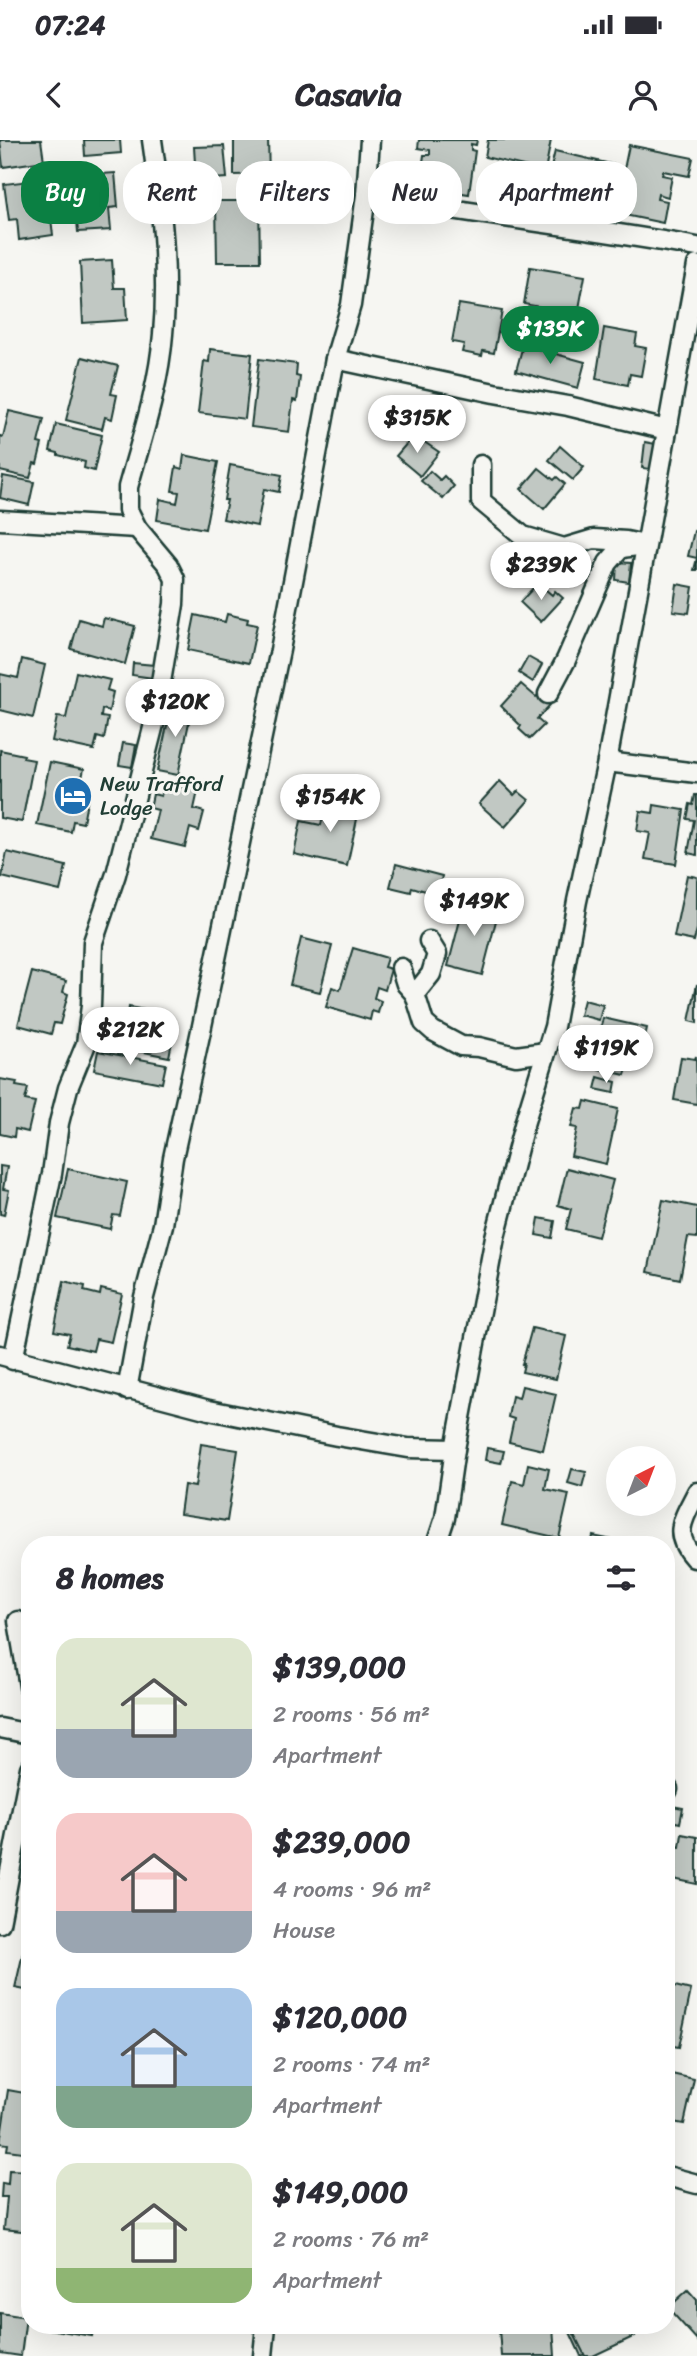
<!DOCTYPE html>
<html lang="en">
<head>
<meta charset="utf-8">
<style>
	:root { --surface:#fff; --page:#f7f7f7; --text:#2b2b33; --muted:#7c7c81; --accent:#0b8043 }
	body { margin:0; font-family:Sriracha,sans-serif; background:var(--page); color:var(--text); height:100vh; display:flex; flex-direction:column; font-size:26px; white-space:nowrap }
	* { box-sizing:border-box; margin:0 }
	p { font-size:23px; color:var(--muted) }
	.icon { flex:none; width:38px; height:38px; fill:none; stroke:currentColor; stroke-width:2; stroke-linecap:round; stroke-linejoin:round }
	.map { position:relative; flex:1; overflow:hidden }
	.drawer { position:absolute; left:21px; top:1396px; width:654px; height:798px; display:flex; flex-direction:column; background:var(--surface); border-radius:28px; box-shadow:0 7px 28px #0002 }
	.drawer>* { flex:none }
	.hud { position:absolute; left:21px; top:21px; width:656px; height:63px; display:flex; gap:14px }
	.needle { width:46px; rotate:42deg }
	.tools { position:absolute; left:606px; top:1306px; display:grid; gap:14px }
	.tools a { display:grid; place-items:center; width:70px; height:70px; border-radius:50%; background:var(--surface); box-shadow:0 7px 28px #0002; font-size:35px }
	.price { position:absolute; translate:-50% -60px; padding:0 16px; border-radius:24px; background:#fff; color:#222; font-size:23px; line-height:46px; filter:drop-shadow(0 2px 4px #0008) }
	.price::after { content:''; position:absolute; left:50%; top:42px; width:21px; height:16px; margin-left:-10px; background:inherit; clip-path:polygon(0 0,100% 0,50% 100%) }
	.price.on { background:var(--accent); color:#fff }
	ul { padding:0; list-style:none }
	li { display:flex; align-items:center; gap:21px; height:175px; padding:0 35px }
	li span { display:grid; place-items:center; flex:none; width:196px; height:140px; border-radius:21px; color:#555 }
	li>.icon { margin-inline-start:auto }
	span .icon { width:84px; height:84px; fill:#fffc; stroke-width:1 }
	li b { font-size:30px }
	h2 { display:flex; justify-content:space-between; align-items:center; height:84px; padding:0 35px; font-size:30px }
	.pill { padding:0 24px; border-radius:28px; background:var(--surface); box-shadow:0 7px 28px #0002; font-size:24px; line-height:63px }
	.pill.on { background:var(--accent); color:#fff }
	.status { display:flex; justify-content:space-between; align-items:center; height:49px; padding:0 35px; background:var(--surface); direction:ltr }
	.status svg { height:19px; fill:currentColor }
	header { display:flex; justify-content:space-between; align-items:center; height:91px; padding:0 35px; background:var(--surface); font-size:32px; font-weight:700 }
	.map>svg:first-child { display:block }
</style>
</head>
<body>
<div class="status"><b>07:24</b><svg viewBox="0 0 49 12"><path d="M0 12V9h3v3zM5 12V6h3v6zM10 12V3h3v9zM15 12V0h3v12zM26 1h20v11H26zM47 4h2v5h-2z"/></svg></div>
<header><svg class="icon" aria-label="back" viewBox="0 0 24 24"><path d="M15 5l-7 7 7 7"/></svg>Casavia<svg class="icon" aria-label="person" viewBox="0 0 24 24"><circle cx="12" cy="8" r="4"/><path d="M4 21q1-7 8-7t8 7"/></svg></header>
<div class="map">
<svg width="697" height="2216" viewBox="0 0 697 2216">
	<rect width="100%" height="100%" fill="#f6f6f2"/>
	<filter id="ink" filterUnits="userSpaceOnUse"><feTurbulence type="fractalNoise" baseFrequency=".0143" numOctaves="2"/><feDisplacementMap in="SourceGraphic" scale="14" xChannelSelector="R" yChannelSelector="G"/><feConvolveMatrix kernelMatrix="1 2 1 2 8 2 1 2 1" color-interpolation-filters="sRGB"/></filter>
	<g filter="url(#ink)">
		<!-- building -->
		<g fill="#c1c8c3" stroke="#1f3d34" stroke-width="2">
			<polygon points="0,0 41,0 44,21 3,27"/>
			<polygon points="84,0 120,0 121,13 85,16"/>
			<polygon points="234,0 268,0 269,34 234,35"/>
			<polygon points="419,0 477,0 476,5 471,4 471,10 475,11 469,54 428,48 429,38 421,36 424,15 430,15 430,10 418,8"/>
			<polygon points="488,0 551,0 545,31 485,17"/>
			<polygon points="629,5 693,18 689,36 663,31 662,35 672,37 668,57 658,54 657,59 667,61 663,83 615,73"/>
			<polygon points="224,6 227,38 196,40 194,7"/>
			<polygon points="555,11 615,25 606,66 586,61 588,53 571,49 569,57 545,52"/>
			<polygon points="115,33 118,67 109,68 111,90 78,92 73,36"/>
			<polygon points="46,39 53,95 19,100 17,79 9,80 4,44"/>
			<polygon points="216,61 259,61 260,122 217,122"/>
			<polygon points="112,120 114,148 125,148 127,180 83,183 80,122"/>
			<polygon points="530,127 585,136 578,174 524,164"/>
			<polygon points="459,164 502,171 494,213 483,211 482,216 462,212 464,204 452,202"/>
			<polygon points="527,174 548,179 542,203 521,198"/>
			<polygon points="604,188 637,194 635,206 646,208 641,236 630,234 628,245 596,239"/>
			<polygon points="523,205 585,222 578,248 516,231"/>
			<polygon points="210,209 252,214 245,279 198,273 204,221 209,222"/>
			<polygon points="82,217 118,226 111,254 117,255 112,279 105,277 102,289 66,280"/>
			<polygon points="259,219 297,224 296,236 300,237 297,261 293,260 289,292 251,287"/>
			<polygon points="9,271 44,279 38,303 42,304 37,324 34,323 30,338 0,331 0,296 3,297"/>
			<polygon points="56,284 102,295 94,331 84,328 85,322 58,315 58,313 50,311"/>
			<polygon points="414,295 439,312 420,336 396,316"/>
			<polygon points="645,302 661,305 658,330 642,328"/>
			<polygon points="560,306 584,327 573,340 549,320"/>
			<polygon points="184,315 218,322 205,389 157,380 160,359 177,363 179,352 172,351 176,327 182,329"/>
			<polygon points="230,325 282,335 279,352 264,349 257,386 223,379 227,360 224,360"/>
			<polygon points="539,328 554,340 557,337 565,344 544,369 521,349"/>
			<polygon points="430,331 440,340 444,336 454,346 443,359 421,341"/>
			<polygon points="3,336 34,342 29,365 0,358"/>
			<polygon points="694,391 697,392 697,430 694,430 697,418 688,416"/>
			<polygon points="617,422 631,423 629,442 616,440"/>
			<polygon points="538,443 552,455 555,451 563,458 541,482 520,462"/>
			<polygon points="677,444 693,447 689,473 673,471"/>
			<polygon points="227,474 248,479 247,483 257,485 249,523 188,510 195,475 225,482"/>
			<polygon points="104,478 135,486 125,524 71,509 79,479 102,486"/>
			<polygon points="528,517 542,525 533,542 519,533"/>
			<polygon points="22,519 45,525 33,578 0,570 0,534 18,538"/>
			<polygon points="133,523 154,525 153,538 132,535"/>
			<polygon points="76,532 110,540 107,550 113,552 109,571 102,569 101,577 108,578 104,599 97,597 94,610 52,601 57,577 66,578"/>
			<polygon points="521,544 536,557 539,554 550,565 537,579 544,585 530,599 519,589 521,586 501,566"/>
			<polygon points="172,563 192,568 178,635 157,631"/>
			<polygon points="123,603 136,605 132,627 119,625"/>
			<polygon points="0,610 24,615 23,618 34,620 22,682 0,678"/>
			<polygon points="50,622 84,629 78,655 88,657 83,683 73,681 71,692 37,685"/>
			<polygon points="500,641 514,655 518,651 529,660 505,687 479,664"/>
			<polygon points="164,643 198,651 194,669 204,672 199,691 190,688 185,707 151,699 158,670 150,668 153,654 161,656"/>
			<polygon points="695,655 697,655 697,715 688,713 694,680 687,679 690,664 693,665"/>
			<polygon points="327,657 360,665 347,726 294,714 301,681 321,685"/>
			<polygon points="654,665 684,670 676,724 645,719 650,693 637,691 640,671 653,673"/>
			<polygon points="7,712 66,726 60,751 2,737"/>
			<polygon points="396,724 442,736 437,759 428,757 429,752 412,747 411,752 390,747"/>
			<polygon points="687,735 697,737 697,789 694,801 674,797"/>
			<polygon points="465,761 499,769 482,835 448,826"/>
			<polygon points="301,798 332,806 320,852 290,845"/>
			<polygon points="353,808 387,818 384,827 391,829 385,850 377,847 374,858 381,861 378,873 372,871 370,880 326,867 332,847 340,850"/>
			<polygon points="32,832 66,841 63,852 68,854 60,884 54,883 51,894 18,885"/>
			<polygon points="697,844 697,883 689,881"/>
			<polygon points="584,860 603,865 599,880 580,875"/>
			<polygon points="129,867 150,871 149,881 175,886 169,917 114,906 121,872 128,873"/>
			<polygon points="603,878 647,888 637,931 627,929 625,935 591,927 595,911 587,909 591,892 599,894"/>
			<polygon points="98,911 166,924 162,943 94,930"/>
			<polygon points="696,916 697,964 674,960 681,917 695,919"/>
			<polygon points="598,937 616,942 614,953 595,949"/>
			<polygon points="0,939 17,942 16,946 28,948 25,960 35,962 28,992 15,989 14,997 0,994"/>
			<polygon points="585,961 618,969 606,1024 571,1016 577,988 571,987 576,968 583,969"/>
			<polygon points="0,1026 7,1027 3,1049 9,1050 4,1075 0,1074"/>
			<polygon points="567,1028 613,1040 598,1097 566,1089 571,1069 558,1065"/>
			<polygon points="68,1029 127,1042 120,1076 113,1075 110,1089 57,1078"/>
			<polygon points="663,1060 697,1067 697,1098 688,1097 680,1139 648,1132"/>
			<polygon points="539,1078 555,1081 552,1098 536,1095"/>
			<polygon points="64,1141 85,1146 84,1151 100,1155 101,1149 122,1154 111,1202 96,1199 93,1211 67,1205 70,1194 54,1191"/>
			<polygon points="532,1188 566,1196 556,1239 522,1232 524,1224 522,1224"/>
			<polygon points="522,1246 556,1254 543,1310 509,1302 514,1279 508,1277 512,1256 519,1258"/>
			<polygon points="201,1304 238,1310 227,1381 180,1374 184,1345 195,1347"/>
			<polygon points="487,1308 504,1311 501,1323 485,1320"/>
			<polygon points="528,1324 549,1329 545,1349 569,1354 559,1398 502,1385 512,1341 524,1344"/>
			<polygon points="572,1329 586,1332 582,1347 568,1343"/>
			<polygon points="593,1396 627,1403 627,1405 591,1405"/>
			<polygon points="667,1665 683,1668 680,1683 667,1680"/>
			<polygon points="682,1694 697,1697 697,1744 673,1739 676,1727 668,1726 672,1705 680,1707"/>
			<polygon points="29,1710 30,1710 30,1760 22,1759"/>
			<polygon points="30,1782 30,1851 15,1848"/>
			<polygon points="667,1844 691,1850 679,1907 667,1905"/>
			<polygon points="667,1933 694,1939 684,1984 667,1981"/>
			<polygon points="8,1950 30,1954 30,2013 7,2010 8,2004 0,2003"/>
			<polygon points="9,2030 30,2031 30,2092 4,2089 7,2057 1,2057 2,2043 8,2044"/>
			<polygon points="688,2150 697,2160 697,2200 668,2168"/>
			<polygon points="0,2173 26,2177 21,2216 0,2213"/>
			<polygon points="38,2186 94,2186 92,2196 37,2187"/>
			<polygon points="553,2186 555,2216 501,2216 499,2189"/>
			<polygon points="574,2186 620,2186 625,2197 581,2216 568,2188"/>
			<polygon points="575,2186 630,2186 635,2196 593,2216 585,2216 571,2188"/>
		</g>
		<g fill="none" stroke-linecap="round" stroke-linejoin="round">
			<!-- street casing -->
			<g stroke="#1f3d34" stroke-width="23">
				<g id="street">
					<path d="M366,55C476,75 587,87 697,107"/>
					<polyline points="335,219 494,253 568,266 667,290"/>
					<polyline points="481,325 481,361 523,396 564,408 594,399 626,401 645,405"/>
					<polyline points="0,380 137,388"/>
					<polyline points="548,554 566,520 608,423 621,408 638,406"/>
					<polyline points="607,622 697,633"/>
					<polyline points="429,801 437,814 431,834 415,854 424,883 433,891 461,906 479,907 516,916 546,912"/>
					<polyline points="401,828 406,844 415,854"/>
					<polyline points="0,1215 209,1270 337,1296 408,1308 455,1309"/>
					<path d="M13,1220L52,1034L59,983L68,948L86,904L91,866L93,802L116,734L154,584L174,464L175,439L168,425L137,388L128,370V347C142,297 159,246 163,194C169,130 161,63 152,0"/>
					<polyline points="127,1250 144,1157 163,1085 173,1018 202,886 280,510 335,219 351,165 366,55 370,0"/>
					<path d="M697,1352C684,1378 671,1393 694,1418H697"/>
					<polyline points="436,1405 445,1378 455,1309 495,1097 525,981 554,887 577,761 607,622 697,125"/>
					<polyline points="18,1481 30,1552"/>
					<polyline points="0,1588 30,1594"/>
					<polyline points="667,1651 668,1649"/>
					<polyline points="0,1783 30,1628"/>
					<polyline points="667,2036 697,2044"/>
					<polyline points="263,2216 266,2186"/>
				</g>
			</g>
			<!-- street -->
			<use href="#street" stroke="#f6f6f2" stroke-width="18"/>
		</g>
	</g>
	<!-- icons -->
	<defs>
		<g id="hotel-disc" transform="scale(2.0125)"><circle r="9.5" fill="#1f6fb2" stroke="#f6f6f2"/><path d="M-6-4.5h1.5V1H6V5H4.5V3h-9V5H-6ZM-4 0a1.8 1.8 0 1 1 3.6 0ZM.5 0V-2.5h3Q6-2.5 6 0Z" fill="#fff"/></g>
	</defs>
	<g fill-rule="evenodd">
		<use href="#hotel-disc" x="73" y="656"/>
	</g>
	<g text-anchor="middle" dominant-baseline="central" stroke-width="6" stroke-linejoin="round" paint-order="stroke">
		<!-- poi labels -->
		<g font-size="21" fill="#1f3d34" stroke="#f6f6f2" text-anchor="start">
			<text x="100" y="644">New Trafford<tspan x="100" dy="24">Lodge</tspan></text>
		</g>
	</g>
</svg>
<div class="tools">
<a><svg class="needle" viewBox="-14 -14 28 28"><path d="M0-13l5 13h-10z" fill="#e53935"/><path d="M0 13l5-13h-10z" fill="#7c7c81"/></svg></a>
</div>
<b class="price on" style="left:550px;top:226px">$139K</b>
<b class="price" style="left:417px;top:315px">$315K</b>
<b class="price" style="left:541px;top:462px">$239K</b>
<b class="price" style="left:175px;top:599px">$120K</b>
<b class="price" style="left:330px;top:694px">$154K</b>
<b class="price" style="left:474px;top:798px">$149K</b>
<b class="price" style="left:130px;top:927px">$212K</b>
<b class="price" style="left:606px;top:945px">$119K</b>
<div class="hud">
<a class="pill on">Buy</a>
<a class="pill">Rent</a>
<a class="pill">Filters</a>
<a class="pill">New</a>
<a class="pill">Apartment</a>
</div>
<section class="drawer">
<h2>8 homes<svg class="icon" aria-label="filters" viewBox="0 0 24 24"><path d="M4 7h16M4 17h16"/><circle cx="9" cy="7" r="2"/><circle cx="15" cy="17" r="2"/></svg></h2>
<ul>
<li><span style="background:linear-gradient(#dfe7d0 65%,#9aa5b1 0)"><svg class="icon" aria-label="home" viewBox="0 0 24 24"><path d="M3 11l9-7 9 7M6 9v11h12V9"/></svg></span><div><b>$139,000</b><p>2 rooms · 56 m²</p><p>Apartment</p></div></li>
<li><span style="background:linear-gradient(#f6c9c9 70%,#9aa5b1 0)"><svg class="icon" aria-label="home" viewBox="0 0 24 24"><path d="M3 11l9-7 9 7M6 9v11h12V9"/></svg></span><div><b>$239,000</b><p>4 rooms · 96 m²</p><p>House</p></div></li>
<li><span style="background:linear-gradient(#a9c7e8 70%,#7fa58c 0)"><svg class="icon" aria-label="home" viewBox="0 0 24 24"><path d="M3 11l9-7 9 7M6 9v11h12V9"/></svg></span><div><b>$120,000</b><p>2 rooms · 74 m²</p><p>Apartment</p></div></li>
<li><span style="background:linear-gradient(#dfe7d0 75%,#8fb573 0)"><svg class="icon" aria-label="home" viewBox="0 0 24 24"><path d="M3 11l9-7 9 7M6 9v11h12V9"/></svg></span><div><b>$149,000</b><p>2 rooms · 76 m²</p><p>Apartment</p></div></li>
</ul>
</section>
</div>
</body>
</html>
